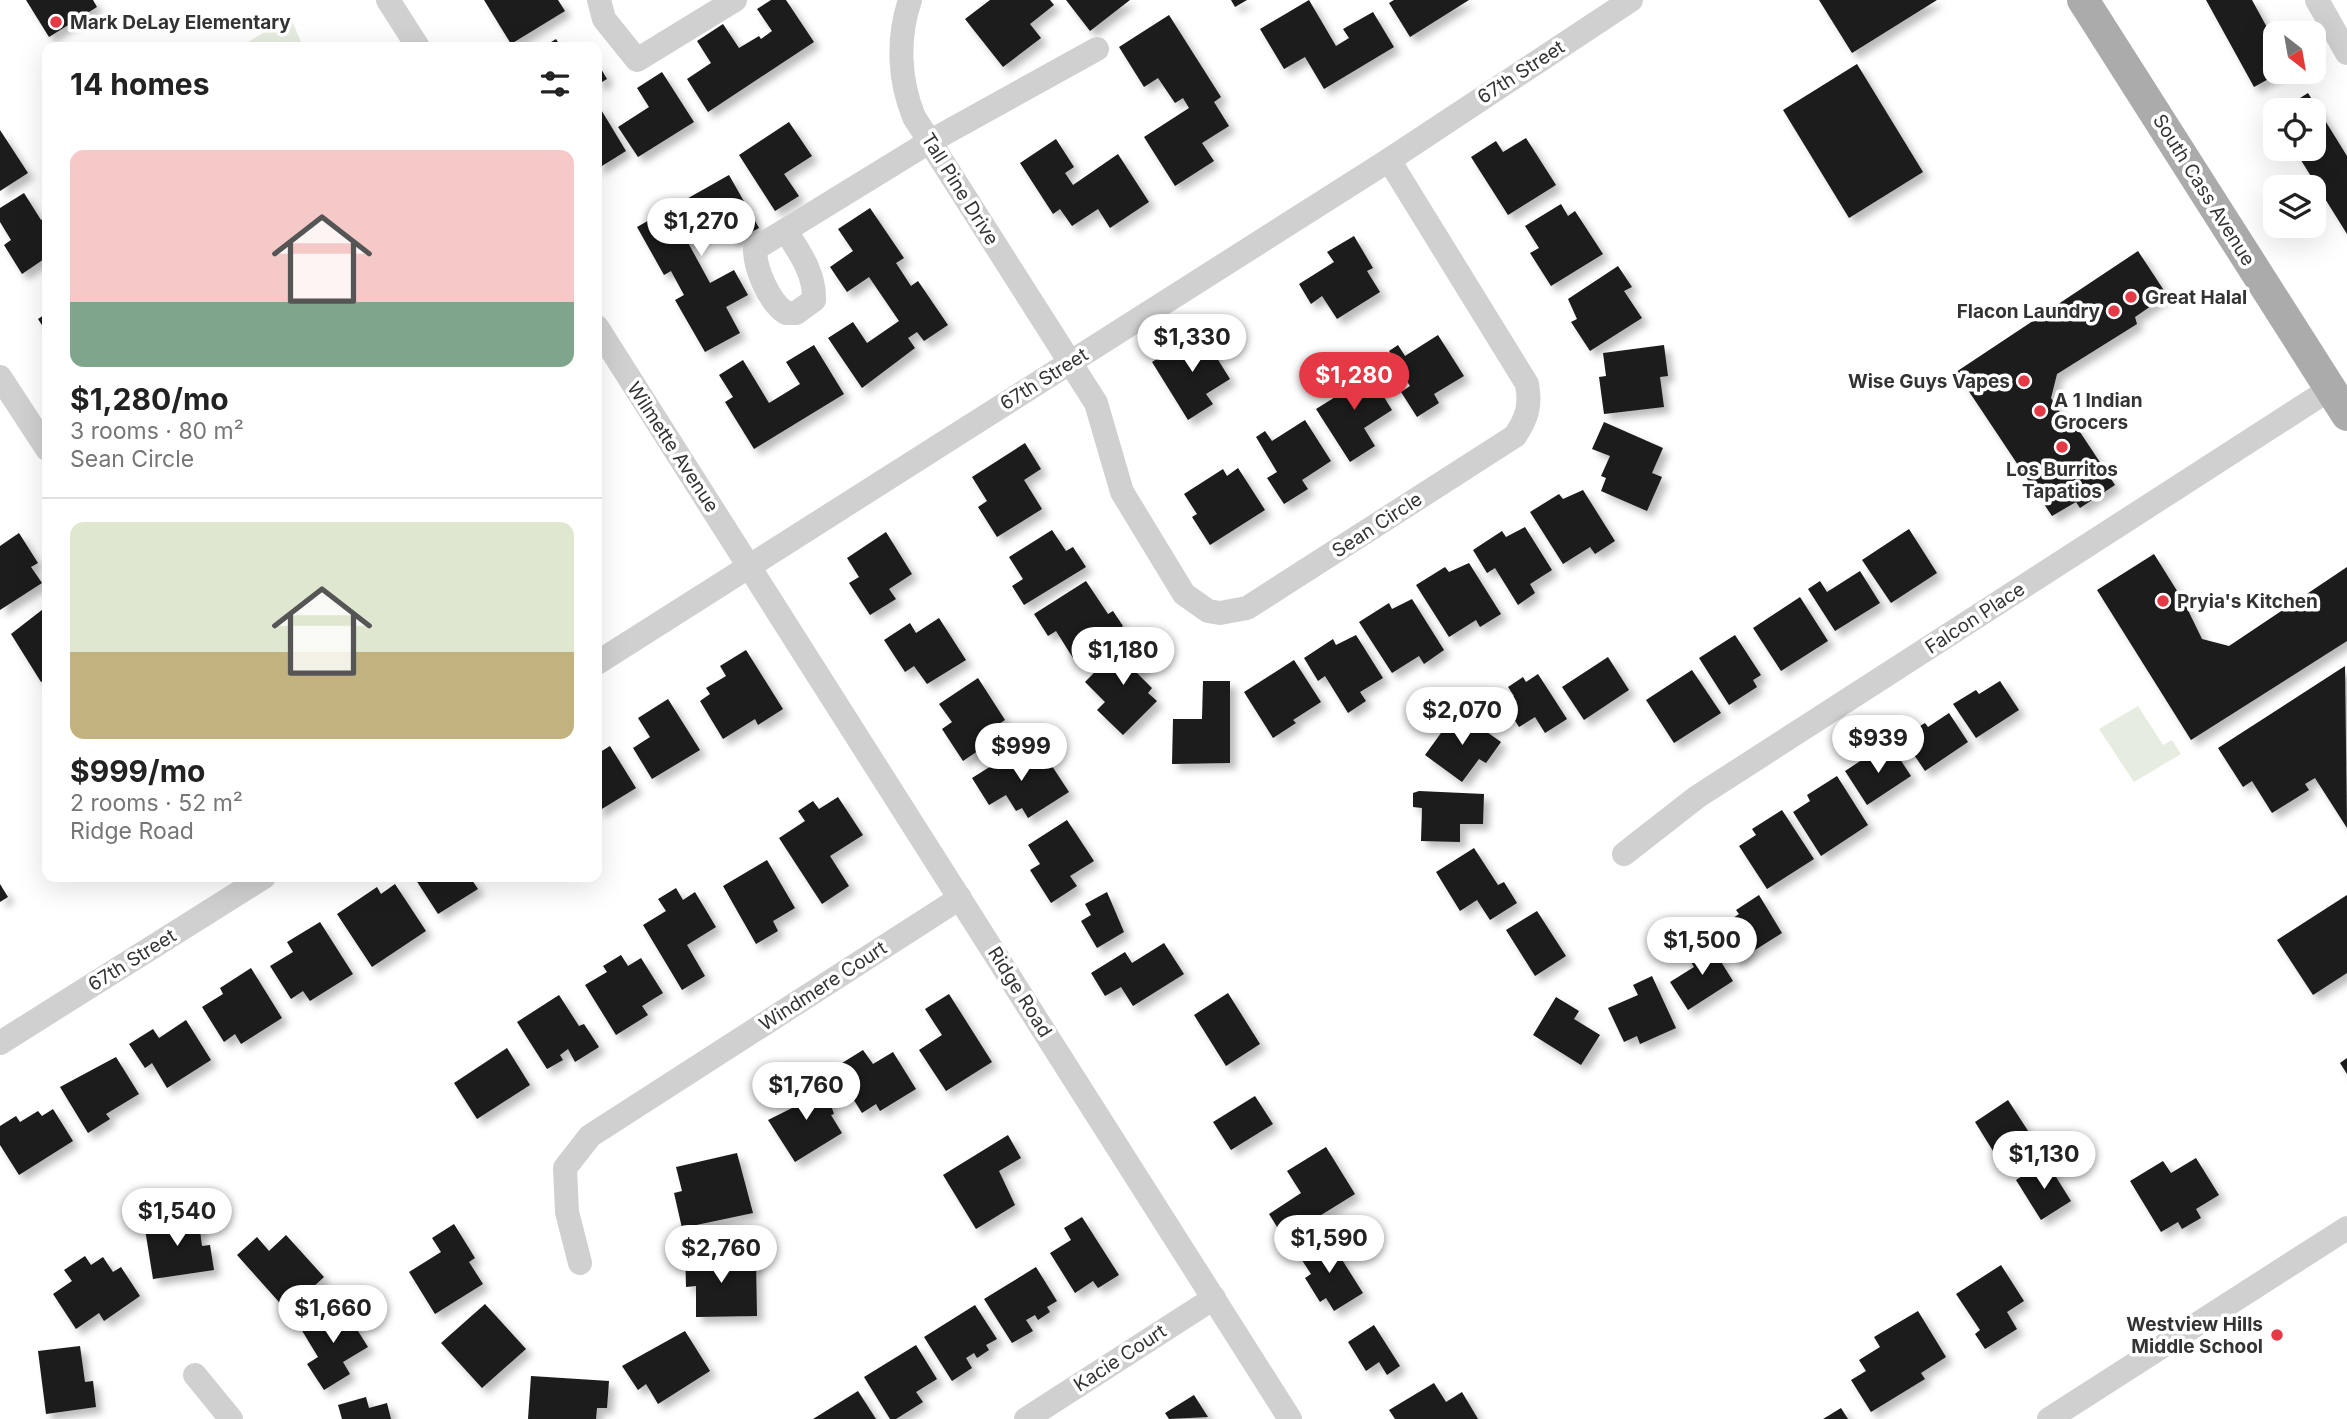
<!DOCTYPE html>
<html lang="en">
<head>
<meta charset="utf-8">
<style>
	:root { --surface:#fff; --page:#f2f2f2; --text:#222; --muted:#767676; --line:#e0e0e0; --accent:#e63946 }
	body { margin:0; font-family:Inter,sans-serif; background:var(--page); color:var(--text); height:100vh; display:flex; flex-direction:column; font-size:26px; white-space:nowrap }
	* { box-sizing:border-box; margin:0 }
	p { font-size:23px; color:var(--muted) }
	.icon { flex:none; width:38px; height:38px; fill:none; stroke:currentColor; stroke-width:2; stroke-linecap:round; stroke-linejoin:round }
	.map { position:relative; flex:1; overflow:hidden }
	.panel { position:absolute; left:42px; top:42px; width:560px; height:840px; display:flex; flex-direction:column; background:var(--surface); border-radius:14px; box-shadow:0 7px 28px #0002 }
	.panel>* { flex:none }
	.needle { width:46px; rotate:149deg }
	.fabs { position:absolute; left:2263px; top:21px; display:grid; gap:14px }
	.fabs a { display:grid; place-items:center; width:63px; height:63px; border-radius:14px; background:var(--surface); box-shadow:0 7px 28px #0002; font-size:35px }
	.price { position:absolute; translate:-50% -60px; padding:0 16px; border-radius:24px; background:#fff; color:#222; font-size:23px; line-height:46px; filter:drop-shadow(0 2px 4px #0008) }
	.price::after { content:''; position:absolute; left:50%; top:42px; width:21px; height:16px; margin-left:-10px; background:inherit; clip-path:polygon(0 0,100% 0,50% 100%) }
	.price.active { background:var(--accent); color:#fff }
	ul { padding:0; list-style:none }
	li { display:grid; align-content:center; gap:14px; height:371px; padding:0 28px }
	li+li { border-top:2px solid var(--line) }
	li span { display:grid; place-items:center; height:217px; border-radius:14px; color:#555 }
	li>.icon { margin-inline-start:auto }
	span .icon { width:126px; height:126px; fill:#fffc; stroke-width:1 }
	li b { font-size:30px }
	h2 { display:flex; justify-content:space-between; align-items:center; height:84px; padding:0 28px; font-size:30px }
	.map>svg:first-child { display:block }
</style>
</head>
<body>
<div class="map">
<svg width="2347" height="1419" viewBox="0 0 2347 1419">
	<defs>
		<filter id="shadow"><feDropShadow dx="6" dy="6" stdDeviation="3.5" flood-color="#0004"/></filter>
	</defs>
	<rect width="100%" height="100%" fill="#fff"/>
	<!-- green -->
	<g fill="#e6ecdf">
		<polygon points="290,16 303,47 240,47"/>
		<polygon points="2138,706 2163,745 2172,740 2181,754 2134,782 2099,729"/>
	</g>
	<!-- building -->
	<g fill="#1a1a1a" filter="url(#shadow)">
		<polygon points="26,0 93,0 97,7 49,37"/>
		<polygon points="484,0 558,0 565,11 511,44"/>
		<polygon points="771,0 786,0 814,42 708,112 687,79 711,63 697,41 723,24 739,48 759,36 761,39 772,31 757,9"/>
		<polygon points="990,0 1050,0 1054,5 1030,24 1041,38 1003,67 965,19"/>
		<polygon points="1066,0 1130,0 1090,31"/>
		<polygon points="1231,0 1247,0 1235,7"/>
		<polygon points="1309,0 1336,46 1349,38 1343,29 1373,12 1394,47 1324,89 1305,57 1284,69 1260,29"/>
		<polygon points="1394,0 1469,0 1410,37 1389,3"/>
		<polygon points="1819,0 1937,0 1852,53"/>
		<polygon points="2206,0 2252,0 2275,42 2275,72 2281,72 2254,87"/>
		<polygon points="1169,15 1221,97 1214,102 1229,126 1202,143 1214,161 1175,186 1144,137 1189,108 1183,98 1175,103 1158,78 1144,87 1119,47"/>
		<polygon points="556,39 561,47 543,47"/>
		<polygon points="597,62 607,79 597,85"/>
		<polygon points="1857,64 1923,172 1849,218 1783,110"/>
		<polygon points="662,72 694,122 638,157 618,127 649,107 637,88"/>
		<polygon points="2308,93 2347,156 2347,234 2294,149 2314,149 2314,110 2281,110"/>
		<polygon points="597,103 626,151 597,169"/>
		<polygon points="789,122 812,156 784,174 799,196 775,211 739,155"/>
		<polygon points="0,130 28,173 0,191"/>
		<polygon points="1526,138 1556,185 1508,215 1471,157 1496,141 1503,152"/>
		<polygon points="1056,139 1074,167 1065,173 1073,185 1118,154 1149,202 1110,228 1098,209 1072,226 1060,209 1053,214 1020,163"/>
		<polygon points="729,175 759,228 733,242 720,219 686,239 710,283 734,270 748,295 726,307 740,333 705,352 675,300 684,295 671,271 664,275 637,227"/>
		<polygon points="24,193 41,220 47,217 47,257 22,274 4,245 11,240 0,222 0,208"/>
		<polygon points="1561,204 1568,216 1575,211 1603,254 1551,286 1530,253 1539,248 1525,226"/>
		<polygon points="870,208 904,258 896,263 911,286 918,281 948,325 924,341 917,332 908,338 915,348 862,388 828,338 853,322 867,343 899,321 869,277 847,292 830,267 853,251 838,229"/>
		<polygon points="1354,236 1373,268 1367,271 1380,292 1337,319 1322,296 1311,304 1299,284 1334,262 1327,252"/>
		<polygon points="2138,251 2167,295 2135,317 2137,324 2057,374 2051,398 2063,417 2078,429 2115,485 2080,508 2076,502 2052,516 1956,372"/>
		<polygon points="1618,266 1632,287 1624,291 1642,318 1590,351 1571,322 1577,319 1568,299"/>
		<polygon points="47,313 47,333 38,319"/>
		<polygon points="1200,331 1230,379 1206,394 1213,404 1188,420 1152,362"/>
		<polygon points="1438,335 1464,376 1434,394 1439,403 1417,417 1401,392 1410,386 1389,351 1398,345 1405,356"/>
		<polygon points="814,345 844,394 754,449 725,402 733,397 719,375 743,360 769,403 800,384 786,362"/>
		<polygon points="1664,345 1668,376 1660,377 1664,407 1604,414 1599,377 1606,376 1603,353"/>
		<polygon points="1364,365 1392,410 1364,428 1375,446 1350,462 1316,409 1340,394 1333,384"/>
		<polygon points="1305,420 1331,461 1302,480 1308,489 1284,504 1267,478 1277,472 1256,437 1265,431 1272,441"/>
		<polygon points="1604,422 1663,448 1652,473 1662,477 1647,511 1601,491 1606,478 1601,476 1610,456 1592,449"/>
		<polygon points="1025,443 1041,469 1024,480 1042,509 997,537 978,507 987,501 972,477"/>
		<polygon points="1238,468 1265,510 1210,545 1192,517 1197,514 1184,494 1223,469 1227,476"/>
		<polygon points="1583,490 1615,541 1595,554 1590,547 1563,564 1530,512 1559,494 1563,499"/>
		<polygon points="1525,527 1552,570 1530,584 1535,593 1518,605 1495,568 1487,573 1473,550 1502,531 1506,537"/>
		<polygon points="1909,529 1937,573 1891,603 1862,560"/>
		<polygon points="1052,530 1066,551 1073,547 1086,567 1024,605 1012,586 1023,579 1009,557"/>
		<polygon points="886,532 912,574 889,589 896,599 870,615 849,583 859,577 847,558"/>
		<polygon points="19,533 38,563 31,567 42,583 0,610 0,546"/>
		<polygon points="2154,554 2184,602 2202,639 2229,646 2347,567 2347,641 2191,740 2097,590"/>
		<polygon points="1469,563 1501,614 1480,627 1476,620 1449,637 1416,585 1445,567 1449,572"/>
		<polygon points="1860,571 1880,603 1835,631 1808,589 1820,581 1827,592"/>
		<polygon points="1086,581 1108,614 1113,611 1123,626 1073,658 1056,631 1048,636 1034,614"/>
		<polygon points="1800,597 1828,641 1781,671 1753,628"/>
		<polygon points="1412,599 1444,650 1424,664 1419,656 1392,673 1359,622 1389,603 1392,609"/>
		<polygon points="47,606 47,679 41,682 11,634"/>
		<polygon points="939,618 966,660 927,684 914,666 905,672 884,640 910,623 916,633"/>
		<polygon points="1356,635 1383,678 1360,692 1366,701 1348,713 1325,676 1318,681 1304,658 1333,639 1336,645"/>
		<polygon points="1735,635 1761,675 1753,680 1757,687 1729,705 1699,658"/>
		<polygon points="1129,637 1152,659 1137,673 1152,688 1148,693 1157,701 1123,735 1097,710 1105,702 1085,682"/>
		<polygon points="746,650 783,709 758,725 755,719 723,739 700,701 710,694 706,688 726,676 720,666"/>
		<polygon points="1608,657 1629,690 1584,720 1562,687"/>
		<polygon points="1294,660 1321,702 1293,720 1296,723 1273,738 1244,692"/>
		<polygon points="2345,666 2347,828 2315,778 2305,784 2309,790 2272,813 2252,781 2243,787 2218,748"/>
		<polygon points="1692,670 1721,713 1674,743 1646,700"/>
		<polygon points="1538,674 1567,719 1545,733 1535,717 1519,727 1504,703 1514,696 1508,687 1523,677 1526,682"/>
		<polygon points="978,678 1005,720 982,735 988,744 963,761 942,729 952,722 939,704"/>
		<polygon points="1203,681 1230,681 1230,763 1172,764 1173,719 1202,719"/>
		<polygon points="2000,681 2019,710 1976,738 1953,704 1976,690 1979,694"/>
		<polygon points="668,699 700,750 652,779 633,748 650,737 638,718"/>
		<polygon points="1457,711 1501,742 1486,763 1479,759 1462,782 1425,755"/>
		<polygon points="1949,713 1968,742 1925,771 1902,737 1925,723 1928,727"/>
		<polygon points="1025,745 1040,769 1050,763 1069,792 1028,818 1022,808 1016,811 1006,795 989,805 972,778"/>
		<polygon points="610,746 636,788 597,812 597,754"/>
		<polygon points="1892,747 1911,776 1867,805 1845,771 1868,756 1871,761"/>
		<polygon points="1837,776 1868,825 1821,856 1793,812 1810,801 1807,795"/>
		<polygon points="1419,791 1484,794 1483,824 1460,824 1460,842 1421,841 1422,808 1413,807 1413,793"/>
		<polygon points="838,797 863,835 830,856 849,886 822,904 779,838 805,821 798,811 813,801 819,809"/>
		<polygon points="1782,810 1814,859 1767,889 1739,846 1756,835 1752,829"/>
		<polygon points="1067,820 1094,861 1070,876 1077,886 1051,903 1030,870 1040,864 1028,845"/>
		<polygon points="1474,848 1498,885 1504,882 1517,903 1490,920 1477,900 1460,911 1436,872"/>
		<polygon points="767,860 795,908 773,921 778,931 756,944 723,886"/>
		<polygon points="414,877 470,877 478,889 438,914"/>
		<polygon points="0,884 8,897 0,902"/>
		<polygon points="395,884 426,931 372,967 337,914 377,887 381,894"/>
		<polygon points="676,888 683,900 695,892 716,927 687,945 705,976 682,990 643,925 666,911 658,899"/>
		<polygon points="1107,892 1124,932 1097,948 1081,921 1091,915 1085,904"/>
		<polygon points="1759,895 1782,933 1736,962 1715,930 1739,914 1736,910"/>
		<polygon points="2347,895 2347,973 2313,995 2277,940"/>
		<polygon points="1537,911 1566,956 1535,976 1506,930"/>
		<polygon points="320,922 353,974 310,1001 303,991 291,999 270,966 293,952 287,942"/>
		<polygon points="1708,941 1733,981 1688,1010 1670,982 1694,967 1687,955"/>
		<polygon points="1164,943 1184,974 1133,1006 1121,987 1105,996 1091,973 1125,952 1132,963"/>
		<polygon points="621,955 628,966 641,958 663,993 642,1006 648,1015 616,1035 585,985 607,972 603,966"/>
		<polygon points="251,968 282,1018 241,1044 235,1034 224,1042 202,1007 223,994 220,988"/>
		<polygon points="1652,976 1676,1028 1640,1044 1637,1036 1624,1042 1608,1008 1638,995 1633,985"/>
		<polygon points="1228,993 1260,1044 1226,1066 1194,1015"/>
		<polygon points="949,994 992,1062 946,1091 919,1050 942,1035 925,1009"/>
		<polygon points="559,995 579,1026 584,1024 599,1047 575,1062 568,1049 560,1055 563,1060 547,1069 517,1022"/>
		<polygon points="1556,997 1579,1011 1574,1019 1600,1035 1581,1065 1533,1035"/>
		<polygon points="186,1020 211,1060 167,1088 152,1063 145,1068 129,1044 153,1029 159,1038"/>
		<polygon points="507,1048 530,1085 477,1119 454,1083"/>
		<polygon points="863,1050 873,1064 893,1052 916,1089 880,1111 876,1104 862,1113 834,1068"/>
		<polygon points="116,1057 139,1094 106,1114 110,1119 88,1133 60,1087"/>
		<polygon points="2347,1058 2347,1074 2340,1063"/>
		<polygon points="816,1080 830,1103 834,1114 831,1115 842,1133 795,1162 768,1120 792,1108 786,1099"/>
		<polygon points="1255,1096 1273,1124 1231,1150 1213,1122"/>
		<polygon points="2008,1100 2032,1137 1998,1159 1975,1122"/>
		<polygon points="53,1109 73,1141 19,1175 0,1145 0,1126 16,1116 20,1122 38,1111 42,1116"/>
		<polygon points="1008,1135 1021,1158 999,1171 1015,1205 976,1229 943,1175"/>
		<polygon points="1326,1147 1355,1194 1284,1238 1269,1214 1301,1193 1287,1171"/>
		<polygon points="737,1153 753,1213 682,1228 674,1193 682,1191 676,1167"/>
		<polygon points="2196,1158 2219,1195 2196,1209 2201,1218 2182,1229 2178,1222 2161,1232 2130,1181 2163,1161 2171,1173"/>
		<polygon points="2046,1161 2071,1201 2041,1220 2016,1180"/>
		<polygon points="184,1210 186,1225 199,1223 202,1246 210,1245 214,1270 153,1279 145,1229 164,1226 162,1214"/>
		<polygon points="1082,1217 1119,1275 1098,1288 1093,1281 1075,1293 1050,1253 1071,1240 1064,1228"/>
		<polygon points="454,1224 475,1258 469,1262 483,1284 435,1314 409,1272 441,1252 432,1238"/>
		<polygon points="286,1235 324,1277 287,1311 237,1255 257,1237 269,1251"/>
		<polygon points="1327,1236 1363,1293 1334,1311 1326,1298 1320,1302 1305,1278 1311,1274 1298,1254"/>
		<polygon points="714,1247 715,1263 756,1261 757,1316 696,1317 696,1286 686,1287 685,1248"/>
		<polygon points="85,1256 91,1265 103,1257 113,1272 121,1267 140,1296 104,1321 99,1313 76,1329 53,1294 72,1281 64,1270"/>
		<polygon points="2001,1265 2024,1301 2007,1312 2017,1329 1985,1349 1975,1334 1980,1330 1956,1294"/>
		<polygon points="1036,1267 1057,1301 1047,1307 1050,1312 1038,1320 1035,1315 1026,1320 1033,1331 1012,1343 984,1299"/>
		<polygon points="341,1304 368,1347 343,1362 350,1374 324,1390 307,1364 318,1357 301,1329"/>
		<polygon points="485,1304 526,1349 482,1388 441,1343"/>
		<polygon points="975,1305 997,1339 986,1345 989,1350 977,1358 974,1353 966,1358 972,1368 952,1381 924,1337"/>
		<polygon points="1918,1311 1946,1357 1921,1373 1925,1379 1871,1412 1851,1380 1866,1371 1859,1360 1880,1347 1874,1337"/>
		<polygon points="1374,1325 1400,1366 1387,1375 1379,1362 1366,1371 1348,1342"/>
		<polygon points="685,1331 710,1371 658,1404 646,1384 638,1390 622,1366"/>
		<polygon points="916,1345 937,1379 916,1392 923,1402 896,1419 890,1419 864,1377"/>
		<polygon points="80,1346 85,1382 93,1381 96,1407 46,1414 38,1351"/>
		<polygon points="531,1376 609,1381 607,1408 597,1408 596,1419 528,1419"/>
		<polygon points="1434,1383 1446,1402 1462,1392 1478,1419 1395,1419 1389,1410"/>
		<polygon points="858,1391 876,1419 813,1419"/>
		<polygon points="1194,1395 1208,1417 1169,1419 1165,1413"/>
		<polygon points="366,1397 369,1408 387,1403 391,1419 342,1419 338,1405"/>
		<polygon points="1841,1408 1848,1419 1823,1419"/>
	</g>
	<g fill="none" stroke-linecap="round" stroke-linejoin="round">
		<!-- minor -->
		<g stroke="#d0d0d0" stroke-width="24">
			<polyline points="388,0 418,47"/>
			<polyline points="599,0 604,19 637,60 735,0"/>
			<path d="M910,0C897,39 899,80 914,117L1096,403L1122,492L1184,594L1208,611L1220,613L1247,608L1515,436C1527,418 1531,406 1527,384L1389,160"/>
			<polyline points="2317,0 2347,53"/>
			<path d="M786,231C799,252 815,273 814,300L796,313H786C769,302 755,269 755,249L929,142L1097,49"/>
			<polyline points="597,327 1290,1419"/>
			<polyline points="0,377 47,449"/>
			<polyline points="597,663 1389,160 1631,0"/>
			<polyline points="1624,854 1697,797 2330,389"/>
			<polyline points="0,1043 264,877"/>
			<polyline points="580,1263 567,1212 565,1168 590,1136 960,898"/>
			<polyline points="195,1375 231,1419"/>
			<polyline points="1026,1419 1214,1298"/>
			<polyline points="2049,1419 2347,1228"/>
		</g>
		<!-- major -->
		<polyline stroke="#ababab" stroke-width="32" points="2083,0 2347,415"/>
	</g>
	<!-- markers -->
	<g fill="#e63946" stroke="#fff" stroke-width="2.5">
		<circle cx="56" cy="22" r="7"/>
		<circle cx="2131" cy="297" r="7"/>
		<circle cx="2114" cy="311" r="7"/>
		<circle cx="2024" cy="381" r="7"/>
		<circle cx="2040" cy="411" r="7"/>
		<circle cx="2062" cy="447" r="7"/>
		<circle cx="2163" cy="601" r="7"/>
		<circle cx="2277" cy="1335" r="7"/>
	</g>
	<g text-anchor="middle" dominant-baseline="central" stroke-width="7" stroke-linejoin="round" paint-order="stroke">
		<!-- poi labels -->
		<g font-size="19" font-weight="bold" fill="#333" stroke="#fff" text-anchor="start">
			<text x="70" y="22">Mark DeLay Elementary</text>
			<text x="2145" y="297">Great Halal</text>
			<text x="2100" y="311" text-anchor="end">Flacon Laundry</text>
			<text x="2010" y="381" text-anchor="end">Wise Guys Vapes</text>
			<text x="2054" y="400">A 1 Indian<tspan x="2054" dy="22">Grocers</tspan></text>
			<text x="2062" y="469" text-anchor="middle">Los Burritos<tspan x="2062" dy="22">Tapatios</tspan></text>
			<text x="2177" y="601">Pryia's Kitchen</text>
			<text x="2263" y="1324" text-anchor="end">Westview Hills<tspan x="2263" dy="22">Middle School</tspan></text>
		</g>
		<!-- street labels -->
		<g font-size="19" fill="#333" stroke="#fff">
			<text transform="translate(1521 72) rotate(-33)">67th Street</text>
			<text transform="translate(960 189) rotate(58)">Tall Pine Drive</text>
			<text transform="translate(2204 190) rotate(58)">South Cass Avenue</text>
			<text transform="translate(1044 379) rotate(-32)">67th Street</text>
			<text transform="translate(673 447) rotate(57)">Wilmette Avenue</text>
			<text transform="translate(1377 525) rotate(-33)">Sean Circle</text>
			<text transform="translate(1975 618) rotate(-33)">Falcon Place</text>
			<text transform="translate(132 960) rotate(-32)">67th Street</text>
			<text transform="translate(823 986) rotate(-33)">Windmere Court</text>
			<text transform="translate(1020 992) rotate(58)">Ridge Road</text>
			<text transform="translate(1120 1358) rotate(-33)">Kacie Court</text>
		</g>
	</g>
</svg>
<div class="fabs">
<a><svg class="needle" viewBox="-14 -14 28 28"><path d="M0-13l5 13h-10z" fill="#e53935"/><path d="M0 13l5-13h-10z" fill="#767676"/></svg></a>
<a><svg class="icon" aria-label="locate" viewBox="0 0 24 24"><circle cx="12" cy="12" r="6"/><path d="M12 2v4M12 18v4M2 12h4M18 12h4"/></svg></a>
<a><svg class="icon" aria-label="layers" viewBox="0 0 24 24"><path d="M12 4l9 5-9 5-9-5zM3 14l9 5 9-5"/></svg></a>
</div>
<b class="price" style="left:701px;top:258px">$1,270</b>
<b class="price" style="left:1192px;top:374px">$1,330</b>
<b class="price active" style="left:1354px;top:412px">$1,280</b>
<b class="price" style="left:1123px;top:687px">$1,180</b>
<b class="price" style="left:1462px;top:747px">$2,070</b>
<b class="price" style="left:1878px;top:775px">$939</b>
<b class="price" style="left:1021px;top:783px">$999</b>
<b class="price" style="left:1702px;top:977px">$1,500</b>
<b class="price" style="left:806px;top:1122px">$1,760</b>
<b class="price" style="left:2044px;top:1191px">$1,130</b>
<b class="price" style="left:177px;top:1248px">$1,540</b>
<b class="price" style="left:1329px;top:1275px">$1,590</b>
<b class="price" style="left:721px;top:1285px">$2,760</b>
<b class="price" style="left:333px;top:1345px">$1,660</b>
<section class="panel">
<h2>14 homes<svg class="icon" aria-label="filters" viewBox="0 0 24 24"><path d="M4 7h16M4 17h16"/><circle cx="9" cy="7" r="2"/><circle cx="15" cy="17" r="2"/></svg></h2>
<ul>
<li><span style="background:linear-gradient(#f6c9c9 70%,#7fa58c 0)"><svg class="icon" aria-label="home" viewBox="0 0 24 24"><path d="M3 11l9-7 9 7M6 9v11h12V9"/></svg></span><div><b>$1,280/mo</b><p>3 rooms · 80 m²</p><p>Sean Circle</p></div></li>
<li><span style="background:linear-gradient(#dfe7d0 60%,#c2b280 0)"><svg class="icon" aria-label="home" viewBox="0 0 24 24"><path d="M3 11l9-7 9 7M6 9v11h12V9"/></svg></span><div><b>$999/mo</b><p>2 rooms · 52 m²</p><p>Ridge Road</p></div></li>
</ul>
</section>
</div>
</body>
</html>
